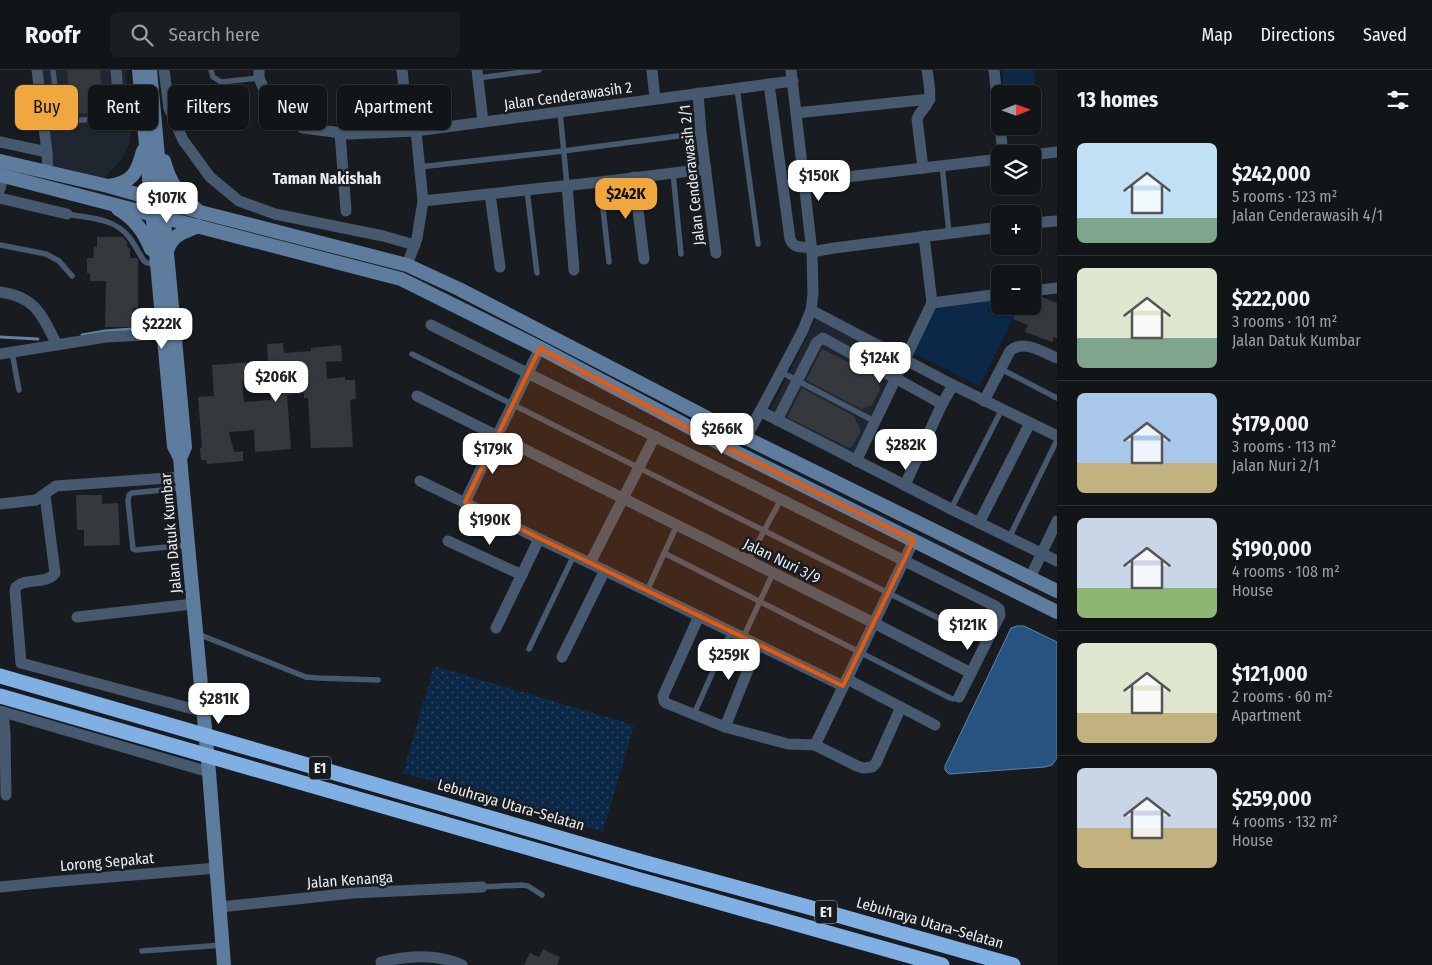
<!DOCTYPE html>
<html lang="en">
<head>
<meta charset="utf-8">
<style>
	:root { --surface:#121518; --page:#1b1e21; --text:#f1f3f6; --muted:#9c9fa2; --line:#313437; --accent:#f0a73e }
	body { margin:0; font-family:"Fira Sans Condensed",sans-serif; background:var(--page); color:var(--text); height:100vh; display:flex; flex-direction:column; font-size:19px; white-space:nowrap }
	* { box-sizing:border-box; margin:0 }
	p { font-size:16px; color:var(--muted) }
	.icon { flex:none; width:28px; height:28px; fill:none; stroke:currentColor; stroke-width:2; stroke-linecap:round; stroke-linejoin:round }
	.map { position:relative; flex:1; overflow:hidden }
	.drawer { display:flex; flex-direction:column; background:var(--surface); width:375px }
	.drawer>* { flex:none }
	.top-card { position:absolute; left:15px; top:15px; width:475px; height:45px; display:flex; gap:10px }
	.needle { width:32px; rotate:89deg }
	.controls { position:absolute; left:991px; top:15px; display:grid; gap:10px }
	.controls a { display:grid; place-items:center; width:50px; height:50px; border-radius:8px; background:var(--surface); box-shadow:0 1px 4px #0004,0 0 0 1px var(--line); font-size:25px }
	.price { position:absolute; translate:-50% -42px; padding:0 11px; border-radius:10px; background:#fff; color:#222; font-size:16px; line-height:32px; filter:drop-shadow(0 1px 2px #0008) }
	.price::after { content:''; position:absolute; left:50%; top:30px; width:15px; height:11px; margin-left:-8px; background:inherit; clip-path:polygon(0 0,100% 0,50% 100%) }
	.price.selected { background:var(--accent); color:#111 }
	ul { padding:0; list-style:none }
	li { display:flex; align-items:center; gap:15px; height:125px; padding:0 20px }
	li+li { border-top:1px solid var(--line) }
	li span { display:grid; place-items:center; flex:none; width:140px; height:100px; border-radius:8px; color:#555 }
	li>.icon { margin-inline-start:auto }
	span .icon { width:60px; height:60px; fill:#fffc; stroke-width:1 }
	li b { font-size:21px }
	h2 { display:flex; justify-content:space-between; align-items:center; height:60px; padding:0 20px; font-size:21px }
	.chip { padding:0 18px; border-radius:8px; background:var(--surface); box-shadow:0 1px 4px #0004,0 0 0 1px var(--line); font-size:18px; line-height:45px }
	.chip.selected { background:var(--accent); color:#111 }
	header { display:flex; align-items:center; gap:30px; box-sizing:border-box; height:70px; padding:0 25px; background:var(--surface); border-bottom:1px solid var(--line) }
	header strong { font-size:24px }
	nav { display:flex; gap:28px; margin-inline-start:auto; font-size:18px }
	.search { width:350px; height:45px; background:var(--page); display:flex; align-items:center; gap:12px; box-sizing:border-box; padding:0 18px; border-radius:8px; color:var(--muted); font-size:19px }
	main { display:flex; flex:1; min-height:0 }
	.map>svg:first-child { display:block }
</style>
</head>
<body>
<header>
<strong>Roofr</strong>
<div class="search"><svg class="icon" aria-label="search" viewBox="0 0 24 24"><circle cx="10" cy="10" r="6"/><path d="M15 15l6 6"/></svg>Search here</div>
<nav><a>Map</a><a>Directions</a><a>Saved</a></nav>
</header>
<main>
<div class="map">
<svg width="1057" height="895" viewBox="0 0 1057 895">
	<defs>
		<pattern id="grass-dots" width="8" height="8" patternUnits="userSpaceOnUse" patternTransform="scale(1.25)"><rect width="8" height="8" fill="#0b2846"/><path d="M2 2h.1M6 6h.1" fill="none" stroke="#2f4861" stroke-width="1.8" stroke-linecap="round"/></pattern>
	</defs>
	<rect width="100%" height="100%" fill="#181c20"/>
	<!-- built -->
	<g fill="#1f262f">
		<polygon points="39,0 125,0 131,64 128,77 122,89 104,108 50,95"/>
		<polygon points="821,239 907,282 852,394 765,350"/>
	</g>
	<!-- grass -->
	<polygon fill="url(#grass-dots)" points="434,596 634,655 603,762 403,703"/>
	<!-- park -->
	<g fill="#0b2846">
		<polygon points="1002,0 1034,0 1037,42 1033,42 1032,24 1004,24"/>
		<polygon points="1000,228 1000,236 1019,236 979,316 911,282 932,239"/>
	</g>
	<!-- water -->
	<polygon fill="#265382" stroke="#6182a3" points="1017,556 1024,556 1057,572 1057,688 1052,695 1045,697 949,704 945,700 945,696 1011,558"/>
	<g fill="none" stroke-linecap="round" stroke-linejoin="round">
		<!-- stream -->
		<g stroke="#6182a3" stroke-width="3">
			<polyline points="82,265 105,261 146,258"/>
			<polyline points="0,267 38,269"/>
		</g>
	</g>
	<!-- building -->
	<g fill="#35393d" fill-rule="evenodd">
		<polygon points="67,0 100,0 104,42 71,44"/>
		<polygon points="97,167 123,167 127,172 127,177 130,178 130,188 137,188 138,189 138,238 133,238 133,257 105,257 106,211 90,211 90,203 87,203 87,188 93,188 94,177 97,177"/>
		<polygon points="1042,227 1057,233 1057,268 1054,267 1052,272 1025,262 1028,255 1013,249 1018,236 1035,237 1039,228"/>
		<path d="M283,273L284,283L311,281V278L341,275L342,291L326,292L327,309L345,307V310H355L356,329L350,330L353,377L311,378L308,328H304V323L287,325L291,379L255,382L254,360L229,362L234,382L243,381V391L207,394L206,390H201L200,378H202L198,327L214,326L212,295L268,291L267,274ZM269,309L271,330L244,332L242,311Z"/>
		<polygon points="822,279 876,306 880,319 872,335 861,339 806,310"/>
		<polygon points="802,318 854,346 861,361 852,377 849,378 787,347"/>
		<polygon points="76,425 102,425 102,434 118,433 120,475 84,476 84,460 77,460"/>
		<polygon points="543,879 560,887 557,895 524,895 530,883 539,887"/>
	</g>
	<g fill="none" stroke-linecap="round" stroke-linejoin="round">
		<!-- service -->
		<g stroke="#46596e" stroke-width="5.5">
			<polyline points="53,0 58,42 63,48 69,51 111,48"/>
			<polyline points="211,0 213,7 221,12 259,8"/>
			<polyline points="478,8 539,0"/>
			<polyline points="737,18 758,174"/>
			<polyline points="560,42 567,115"/>
			<polyline points="942,95 949,163"/>
			<polyline points="419,97 563,81 701,63"/>
			<polyline points="673,103 681,184"/>
			<polyline points="600,112 609,192"/>
			<polyline points="527,120 537,203"/>
			<path d="M67,144C88,148 115,148 129,167C135,175 139,183 144,191L147,193L156,194"/>
			<polyline points="0,175 46,184 59,191 72,206"/>
			<polyline points="12,282 19,320"/>
			<polyline points="412,284 986,572"/>
			<polyline points="1001,299 1057,328"/>
			<polyline points="781,302 876,352"/>
			<polyline points="183,418 132,423 129,425 128,431 133,479 136,480 188,475"/>
			<polyline points="951,439 1002,339"/>
			<polyline points="1009,468 1057,370"/>
			<polyline points="664,483 950,628 953,629 959,627"/>
			<polyline points="748,491 781,429"/>
			<polyline points="647,521 677,455"/>
			<polyline points="198,564 306,607 318,608 378,610"/>
			<polyline points="743,568 773,503"/>
			<polyline points="529,579 574,485"/>
			<polyline points="694,644 731,561"/>
			<polyline points="482,817 522,815 528,816 542,825"/>
			<polyline points="142,881 223,875"/>
		</g>
		<!-- minor -->
		<g stroke="#46596e" stroke-width="11">
			<polyline points="37,0 47,82 48,103"/>
			<polyline points="164,0 169,38 183,70 210,107 239,131 275,144 383,166 415,175"/>
			<polyline points="259,0 259,8 265,22 275,39 287,49 303,58 350,64 416,61 793,11"/>
			<polyline points="402,0 405,28"/>
			<polyline points="477,0 483,52"/>
			<polyline points="652,0 655,29"/>
			<polyline points="994,0 1003,84"/>
			<path d="M769,14L790,169C794,179 802,177 811,177"/>
			<polyline points="698,23 701,63 716,183"/>
			<polyline points="796,43 930,29"/>
			<polyline points="111,48 117,43 119,35 116,0"/>
			<polyline points="340,63 346,141"/>
			<polyline points="0,72 47,82"/>
			<polyline points="1032,85 1057,82"/>
			<path d="M923,98L917,49C920,41 925,39 928,32C932,26 928,8 927,0"/>
			<polyline points="634,107 644,189"/>
			<polyline points="804,112 1000,89"/>
			<polyline points="567,115 574,200"/>
			<polyline points="0,119 3,106"/>
			<polyline points="490,124 500,197"/>
			<polyline points="0,128 67,144"/>
			<polyline points="423,131 600,112 706,99"/>
			<polyline points="1032,153 1057,151"/>
			<polyline points="924,166 932,233"/>
			<polyline points="812,182 834,178 1000,157"/>
			<polyline points="407,195 417,168 423,131 416,61"/>
			<polyline points="1032,221 1057,218"/>
			<path d="M0,222C36,227 42,245 57,275"/>
			<polyline points="932,233 1000,224"/>
			<polyline points="811,240 953,315 1057,366"/>
			<polyline points="431,255 995,536 999,539 1000,545 959,627"/>
			<polyline points="0,284 106,267 163,264"/>
			<polyline points="417,326 874,553 971,603"/>
			<path d="M984,331L1010,281C1024,269 1042,282 1057,288"/>
			<polyline points="760,341 951,439 1057,491"/>
			<polyline points="777,350 817,272 823,268 942,334"/>
			<polyline points="746,368 803,260 811,240 813,224 812,182 791,0"/>
			<polyline points="856,391 932,233"/>
			<polyline points="420,411 843,616"/>
			<polyline points="905,415 942,334 953,315"/>
			<path d="M45,425L55,503C47,515 27,507 16,517L15,521L21,593L204,642"/>
			<polyline points="465,432 540,278"/>
			<polyline points="0,434 36,430 56,416 182,407"/>
			<polyline points="979,453 1030,353"/>
			<polyline points="448,471 522,505"/>
			<polyline points="590,493 655,366"/>
			<polyline points="1030,508 1057,451"/>
			<polyline points="699,546 663,626 664,631 666,633 725,657 788,674 815,675 857,696 863,698 872,697 876,693 901,637"/>
			<polyline points="77,547 193,534"/>
			<polyline points="496,558 539,469"/>
			<polyline points="562,587 605,500"/>
			<polyline points="847,609 935,655"/>
			<polyline points="0,641 209,702"/>
			<polyline points="3,642 5,664 6,725"/>
			<polyline points="725,657 758,575"/>
			<polyline points="815,675 914,470"/>
			<polyline points="0,817 50,812 217,798"/>
			<polyline points="220,837 353,823 482,817"/>
			<path d="M381,892C408,886 436,883 462,895"/>
		</g>
		<!-- secondary -->
		<g stroke="#5e7c9e" stroke-width="14">
			<polyline points="139,0 174,376 180,388 181,399 209,702 224,895"/>
			<polyline points="150,0 185,377 180,388"/>
			<polyline points="0,91 108,116 200,142 407,195 459,219 746,368 1057,521"/>
			<path d="M164,91C170,114 179,124 196,139"/>
			<polyline points="0,105 401,209 540,278 738,383 1057,542"/>
			<path d="M109,116C132,112 137,104 143,81"/>
			<path d="M118,139C135,149 144,162 151,179"/>
			<path d="M167,181C173,164 182,163 198,156"/>
		</g>
		<!-- motorway -->
		<g stroke="#80afe4" stroke-width="15">
			<polyline points="639,791 819,840 1013,895"/>
			<polyline points="633,808 942,895"/>
		</g>
		<!-- motorway-bridge -->
		<g stroke="#80afe4" stroke-width="15">
			<polyline points="0,606 639,791"/>
			<polyline points="0,626 633,808"/>
		</g>
	</g>
	<!-- marked area -->
	<path fill="#e8590c" fill-opacity="0.2" stroke="#e8590c" stroke-width="4" stroke-linejoin="round" d="M540,278L698,363L914,470L843,616L465,432Z"/>
	<g text-anchor="middle" dominant-baseline="central" stroke-width="5" stroke-linejoin="round" paint-order="stroke">
		<!-- shield labels -->
		<g fill="#181c20" stroke="#acafb2" stroke-width="1">
			<rect x="309" y="686.5" width="22" height="23" rx="4"/>
			<rect x="815" y="830.5" width="22" height="23" rx="4"/>
		</g>
		<g font-size="14" font-weight="bold" fill="#ebeef1">
			<text x="320" y="698">E1</text>
			<text x="826" y="842">E1</text>
		</g>
		<!-- street labels -->
		<g font-size="15" fill="#ebeef1" stroke="#181c20">
			<text transform="translate(568 26) rotate(-8)">Jalan Cenderawasih 2</text>
			<text transform="translate(692 105) rotate(-96)">Jalan Cenderawasih 2/1</text>
			<text transform="translate(171 463) rotate(-95)">Jalan Datuk Kumbar</text>
			<text transform="translate(782 491) rotate(26)">Jalan Nuri 3/9</text>
			<text transform="translate(511 735) rotate(16)">Lebuhraya Utara–Selatan</text>
			<text transform="translate(107 792) rotate(-5)">Lorong Sepakat</text>
			<text transform="translate(350 810) rotate(-4)">Jalan Kenanga</text>
			<text transform="translate(930 853) rotate(16)">Lebuhraya Utara–Selatan</text>
		</g>
		<!-- neighbourhood labels -->
		<g font-size="16" font-weight="bold" fill="#ebeef1" stroke="#181c20">
			<text x="327" y="108">Taman Nakishah</text>
		</g>
	</g>
</svg>
<div class="controls">
<a><svg class="needle" viewBox="-14 -14 28 28"><path d="M0-13l5 13h-10z" fill="#e53935"/><path d="M0 13l5-13h-10z" fill="#9c9fa2"/></svg></a>
<a><svg class="icon" aria-label="layers" viewBox="0 0 24 24"><path d="M12 4l9 5-9 5-9-5zM3 14l9 5 9-5"/></svg></a>
<a>+</a>
<a>−</a>
</div>
<b class="price" style="left:819px;top:132px">$150K</b>
<b class="price selected" style="left:626px;top:150px">$242K</b>
<b class="price" style="left:167px;top:154px">$107K</b>
<b class="price" style="left:162px;top:280px">$222K</b>
<b class="price" style="left:880px;top:314px">$124K</b>
<b class="price" style="left:276px;top:333px">$206K</b>
<b class="price" style="left:722px;top:385px">$266K</b>
<b class="price" style="left:906px;top:401px">$282K</b>
<b class="price" style="left:493px;top:405px">$179K</b>
<b class="price" style="left:490px;top:476px">$190K</b>
<b class="price" style="left:968px;top:581px">$121K</b>
<b class="price" style="left:729px;top:611px">$259K</b>
<b class="price" style="left:219px;top:655px">$281K</b>
<div class="top-card">
<a class="chip selected">Buy</a>
<a class="chip">Rent</a>
<a class="chip">Filters</a>
<a class="chip">New</a>
<a class="chip">Apartment</a>
</div>
</div>
<section class="drawer">
<h2>13 homes<svg class="icon" aria-label="filters" viewBox="0 0 24 24"><path d="M4 7h16M4 17h16"/><circle cx="9" cy="7" r="2"/><circle cx="15" cy="17" r="2"/></svg></h2>
<ul>
<li><span style="background:linear-gradient(#bfe0f5 75%,#7fa58c 0)"><svg class="icon" aria-label="home" viewBox="0 0 24 24"><path d="M3 11l9-7 9 7M6 9v11h12V9"/></svg></span><div><b>$242,000</b><p>5 rooms · 123 m²</p><p>Jalan Cenderawasih 4/1</p></div></li>
<li><span style="background:linear-gradient(#dfe7d0 70%,#7fa58c 0)"><svg class="icon" aria-label="home" viewBox="0 0 24 24"><path d="M3 11l9-7 9 7M6 9v11h12V9"/></svg></span><div><b>$222,000</b><p>3 rooms · 101 m²</p><p>Jalan Datuk Kumbar</p></div></li>
<li><span style="background:linear-gradient(#a9c7e8 70%,#c2b280 0)"><svg class="icon" aria-label="home" viewBox="0 0 24 24"><path d="M3 11l9-7 9 7M6 9v11h12V9"/></svg></span><div><b>$179,000</b><p>3 rooms · 113 m²</p><p>Jalan Nuri 2/1</p></div></li>
<li><span style="background:linear-gradient(#c9d6e8 70%,#8fb573 0)"><svg class="icon" aria-label="home" viewBox="0 0 24 24"><path d="M3 11l9-7 9 7M6 9v11h12V9"/></svg></span><div><b>$190,000</b><p>4 rooms · 108 m²</p><p>House</p></div></li>
<li><span style="background:linear-gradient(#dfe7d0 70%,#c2b280 0)"><svg class="icon" aria-label="home" viewBox="0 0 24 24"><path d="M3 11l9-7 9 7M6 9v11h12V9"/></svg></span><div><b>$121,000</b><p>2 rooms · 60 m²</p><p>Apartment</p></div></li>
<li><span style="background:linear-gradient(#c9d6e8 60%,#c2b280 0)"><svg class="icon" aria-label="home" viewBox="0 0 24 24"><path d="M3 11l9-7 9 7M6 9v11h12V9"/></svg></span><div><b>$259,000</b><p>4 rooms · 132 m²</p><p>House</p></div></li>
</ul>
</section>
</main>
</body>
</html>
